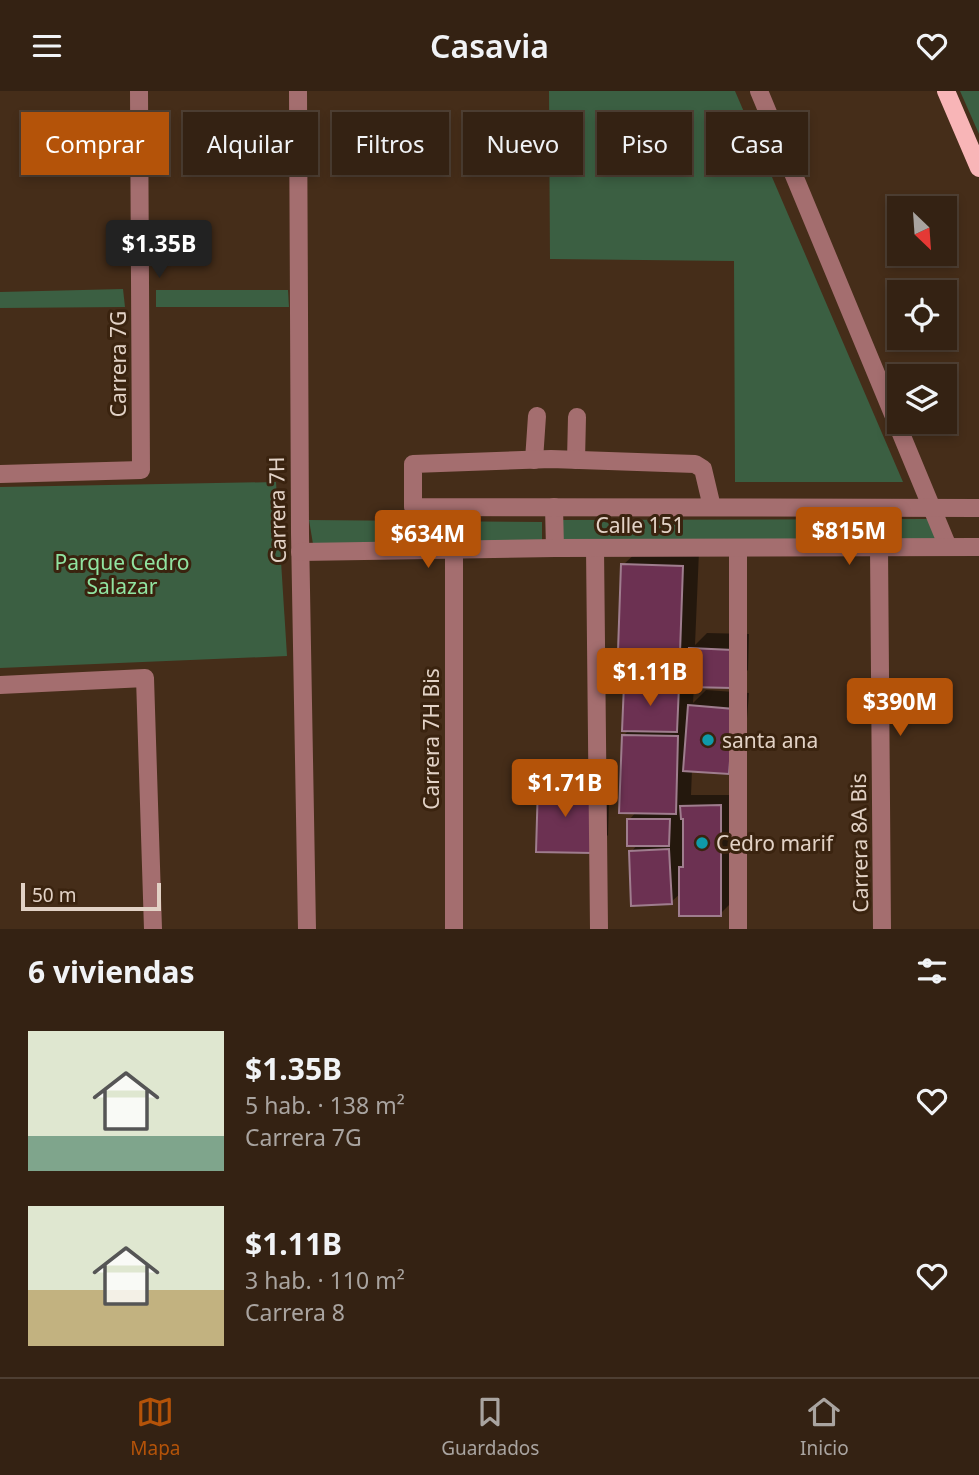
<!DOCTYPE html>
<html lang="es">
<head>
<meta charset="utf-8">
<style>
	:root { --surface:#342213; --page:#3f2f21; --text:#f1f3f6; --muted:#a9a4a0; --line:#4e3f33; --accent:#b45309 }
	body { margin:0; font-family:"Noto Sans",sans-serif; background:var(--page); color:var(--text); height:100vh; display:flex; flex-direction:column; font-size:26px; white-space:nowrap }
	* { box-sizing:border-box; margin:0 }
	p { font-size:23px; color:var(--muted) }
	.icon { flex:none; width:38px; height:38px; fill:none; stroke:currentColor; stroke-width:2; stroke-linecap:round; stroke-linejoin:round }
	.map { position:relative; height:838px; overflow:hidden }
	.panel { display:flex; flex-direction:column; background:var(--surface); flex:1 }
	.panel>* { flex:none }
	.banner { position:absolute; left:21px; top:21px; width:938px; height:63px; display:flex; gap:14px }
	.needle { width:46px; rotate:155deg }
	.fabs { position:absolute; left:887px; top:105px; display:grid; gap:14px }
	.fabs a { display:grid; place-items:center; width:70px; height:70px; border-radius:0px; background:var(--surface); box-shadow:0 4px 10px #0003,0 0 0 2px var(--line); font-size:35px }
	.scale { position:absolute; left:21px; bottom:18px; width:140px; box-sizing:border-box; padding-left:7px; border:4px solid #e2d2c6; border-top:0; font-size:19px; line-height:24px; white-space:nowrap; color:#e2d2c6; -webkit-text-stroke:5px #3a230f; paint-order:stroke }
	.price { position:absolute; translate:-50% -60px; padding:0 16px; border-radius:7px; background:var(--accent); color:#fff; font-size:23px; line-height:46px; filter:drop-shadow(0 2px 4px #0008) }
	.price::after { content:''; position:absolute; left:50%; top:42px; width:21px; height:16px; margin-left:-10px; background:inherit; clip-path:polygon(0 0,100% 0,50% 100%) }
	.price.selected { background:#222; color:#fff }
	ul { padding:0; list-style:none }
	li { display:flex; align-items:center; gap:21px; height:175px; padding:0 28px }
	li span { display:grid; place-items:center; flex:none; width:196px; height:140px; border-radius:0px; color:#555 }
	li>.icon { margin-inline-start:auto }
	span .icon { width:84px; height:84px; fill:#fffc; stroke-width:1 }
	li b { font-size:30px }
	h2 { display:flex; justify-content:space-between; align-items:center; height:84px; padding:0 28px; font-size:30px }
	.tag { padding:0 24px; border-radius:0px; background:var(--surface); box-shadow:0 4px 10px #0003,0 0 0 2px var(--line); font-size:24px; line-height:63px }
	.tag.selected { background:var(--accent); color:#fff }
	header { display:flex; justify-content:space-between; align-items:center; height:91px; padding:0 28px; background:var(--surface); font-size:32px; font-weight:600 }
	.tabs { display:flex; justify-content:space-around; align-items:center; height:98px; border-top:2px solid var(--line); background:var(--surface); font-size:19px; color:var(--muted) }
	.tabs a { display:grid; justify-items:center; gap:4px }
	.tabs .selected { color:var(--accent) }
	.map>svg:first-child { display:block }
</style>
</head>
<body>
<header><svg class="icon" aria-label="menu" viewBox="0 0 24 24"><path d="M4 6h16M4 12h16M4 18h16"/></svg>Casavia<svg class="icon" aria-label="heart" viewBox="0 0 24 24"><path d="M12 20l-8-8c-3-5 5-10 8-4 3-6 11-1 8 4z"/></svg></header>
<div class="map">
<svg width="979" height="838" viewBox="0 0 979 838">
	<rect width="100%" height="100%" fill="#452d19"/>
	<!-- green -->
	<g fill="#3b5f42">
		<polygon points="549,0 735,0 903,391 735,391 734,170 550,168"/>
		<polygon points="960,0 979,0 979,43"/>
		<polygon points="123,198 125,216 0,217 0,201"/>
		<polygon points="156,199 288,199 289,216 156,216"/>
		<polygon points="276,391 287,565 0,577 0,396"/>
		<polygon points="928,428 936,448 561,451 558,429"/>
		<polygon points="309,429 542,431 542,453 313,453"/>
	</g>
	<!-- shadow -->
	<g fill="#0007">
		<polygon points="640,458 699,460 695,554 707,542 749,543 748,579 731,595 694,594 693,612 706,599 749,602 744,665 728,681 692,679 691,704 731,704 732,811 720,823 681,802 671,811 631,761 638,753 629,729 637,720 623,645 630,638 626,594 632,587 623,474"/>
		<polygon points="556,677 610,679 608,744 591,760 540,694"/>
	</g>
	<!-- building -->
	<g fill="#6c3152" stroke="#9f7d8e" stroke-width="2">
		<polygon points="621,473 683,475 679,591 617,589"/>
		<polygon points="689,557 733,559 732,597 688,596"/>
		<polygon points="624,593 679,595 677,641 622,640"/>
		<polygon points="688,614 734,618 729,683 683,680"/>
		<polygon points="622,644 678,645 676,723 619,722"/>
		<polygon points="538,693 594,695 592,762 536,761"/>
		<polygon points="721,714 721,825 679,825 679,776 683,776 683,728 681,728 680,715"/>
		<polygon points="627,728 670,728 669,755 627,755"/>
		<polygon points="669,758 672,813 631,815 629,760"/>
	</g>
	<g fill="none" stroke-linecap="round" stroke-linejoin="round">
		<!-- minor -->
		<g stroke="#a46e6f" stroke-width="18">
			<polyline points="298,0 300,442 307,838"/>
			<polyline points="759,0 948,456"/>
			<polyline points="534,369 537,325"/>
			<polyline points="576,369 577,326"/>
			<polyline points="0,383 141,379 139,0"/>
			<polyline points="554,416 555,457"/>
			<polyline points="712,416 703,378 695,373 551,368 413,373 413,416 979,417"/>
			<polyline points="879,456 882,838"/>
			<polyline points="595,457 599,838"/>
			<polyline points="738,457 738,838"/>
			<polyline points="300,461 555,457 979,456"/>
			<polyline points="0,594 145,587 153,838"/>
			<polyline points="454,838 454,459"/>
		</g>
		<!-- major -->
		<polyline stroke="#f8b5b7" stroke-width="18" points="946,0 979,77"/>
	</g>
	<!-- markers -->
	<g fill="#0f9aa8" stroke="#3a230f" stroke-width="2.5">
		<circle cx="708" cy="649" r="7"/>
		<circle cx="702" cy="752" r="7"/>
	</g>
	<g text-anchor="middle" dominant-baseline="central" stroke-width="6" stroke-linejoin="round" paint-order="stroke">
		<!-- street labels -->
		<g font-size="21" fill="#e2d2c6" stroke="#3a230f">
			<text transform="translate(118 273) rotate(-90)">Carrera 7G</text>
			<text transform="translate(277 419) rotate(-91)">Carrera 7H</text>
			<text x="640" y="434">Calle 151</text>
			<text transform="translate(431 648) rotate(-90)">Carrera 7H Bis</text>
			<text transform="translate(859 752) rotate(-91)">Carrera 8A Bis</text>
		</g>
		<!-- park labels -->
		<g font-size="21" fill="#91e4a1" stroke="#3a230f">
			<text x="122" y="471">Parque Cedro<tspan x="122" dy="24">Salazar</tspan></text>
		</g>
		<!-- poi labels -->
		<g font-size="21" fill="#e2d2c6" stroke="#3a230f" text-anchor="start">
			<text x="722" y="649">santa ana</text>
			<text x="716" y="752">Cedro marif</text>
		</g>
	</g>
</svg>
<div class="fabs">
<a><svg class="needle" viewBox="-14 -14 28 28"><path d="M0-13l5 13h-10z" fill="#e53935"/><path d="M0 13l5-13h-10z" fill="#a9a4a0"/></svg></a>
<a><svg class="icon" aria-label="locate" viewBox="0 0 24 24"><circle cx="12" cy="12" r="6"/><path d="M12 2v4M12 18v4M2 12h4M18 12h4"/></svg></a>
<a><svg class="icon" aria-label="layers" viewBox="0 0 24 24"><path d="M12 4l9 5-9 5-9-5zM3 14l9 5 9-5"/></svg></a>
</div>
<div class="scale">50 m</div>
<b class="price selected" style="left:159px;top:189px">$1.35B</b>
<b class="price" style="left:849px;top:476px">$815M</b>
<b class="price" style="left:428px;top:479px">$634M</b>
<b class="price" style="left:650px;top:617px">$1.11B</b>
<b class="price" style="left:900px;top:647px">$390M</b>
<b class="price" style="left:565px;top:728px">$1.71B</b>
<div class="banner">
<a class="tag selected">Comprar</a>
<a class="tag">Alquilar</a>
<a class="tag">Filtros</a>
<a class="tag">Nuevo</a>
<a class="tag">Piso</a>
<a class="tag">Casa</a>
</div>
</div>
<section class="panel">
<h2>6 viviendas<svg class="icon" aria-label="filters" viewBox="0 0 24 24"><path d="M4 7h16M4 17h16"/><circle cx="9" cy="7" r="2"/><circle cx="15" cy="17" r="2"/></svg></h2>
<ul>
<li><span style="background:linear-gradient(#dfe7d0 75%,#7fa58c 0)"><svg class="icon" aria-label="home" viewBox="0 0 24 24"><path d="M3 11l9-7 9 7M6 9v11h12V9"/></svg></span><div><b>$1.35B</b><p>5 hab. · 138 m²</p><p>Carrera 7G</p></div><svg class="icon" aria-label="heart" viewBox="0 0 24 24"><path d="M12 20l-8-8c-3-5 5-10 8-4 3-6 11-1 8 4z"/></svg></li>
<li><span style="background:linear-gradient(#dfe7d0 60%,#c2b280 0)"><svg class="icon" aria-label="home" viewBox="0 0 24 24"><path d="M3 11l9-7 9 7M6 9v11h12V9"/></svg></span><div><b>$1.11B</b><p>3 hab. · 110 m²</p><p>Carrera 8</p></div><svg class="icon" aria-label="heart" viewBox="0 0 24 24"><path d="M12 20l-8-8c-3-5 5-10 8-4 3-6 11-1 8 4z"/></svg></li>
</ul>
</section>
<nav class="tabs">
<a class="selected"><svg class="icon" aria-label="map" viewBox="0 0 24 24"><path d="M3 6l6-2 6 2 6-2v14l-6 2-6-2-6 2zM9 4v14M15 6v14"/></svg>Mapa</a>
<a><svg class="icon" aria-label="saved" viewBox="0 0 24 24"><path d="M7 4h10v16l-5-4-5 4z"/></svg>Guardados</a>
<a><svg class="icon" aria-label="home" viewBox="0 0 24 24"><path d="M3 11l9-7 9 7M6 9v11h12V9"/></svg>Inicio</a>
</nav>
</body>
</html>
